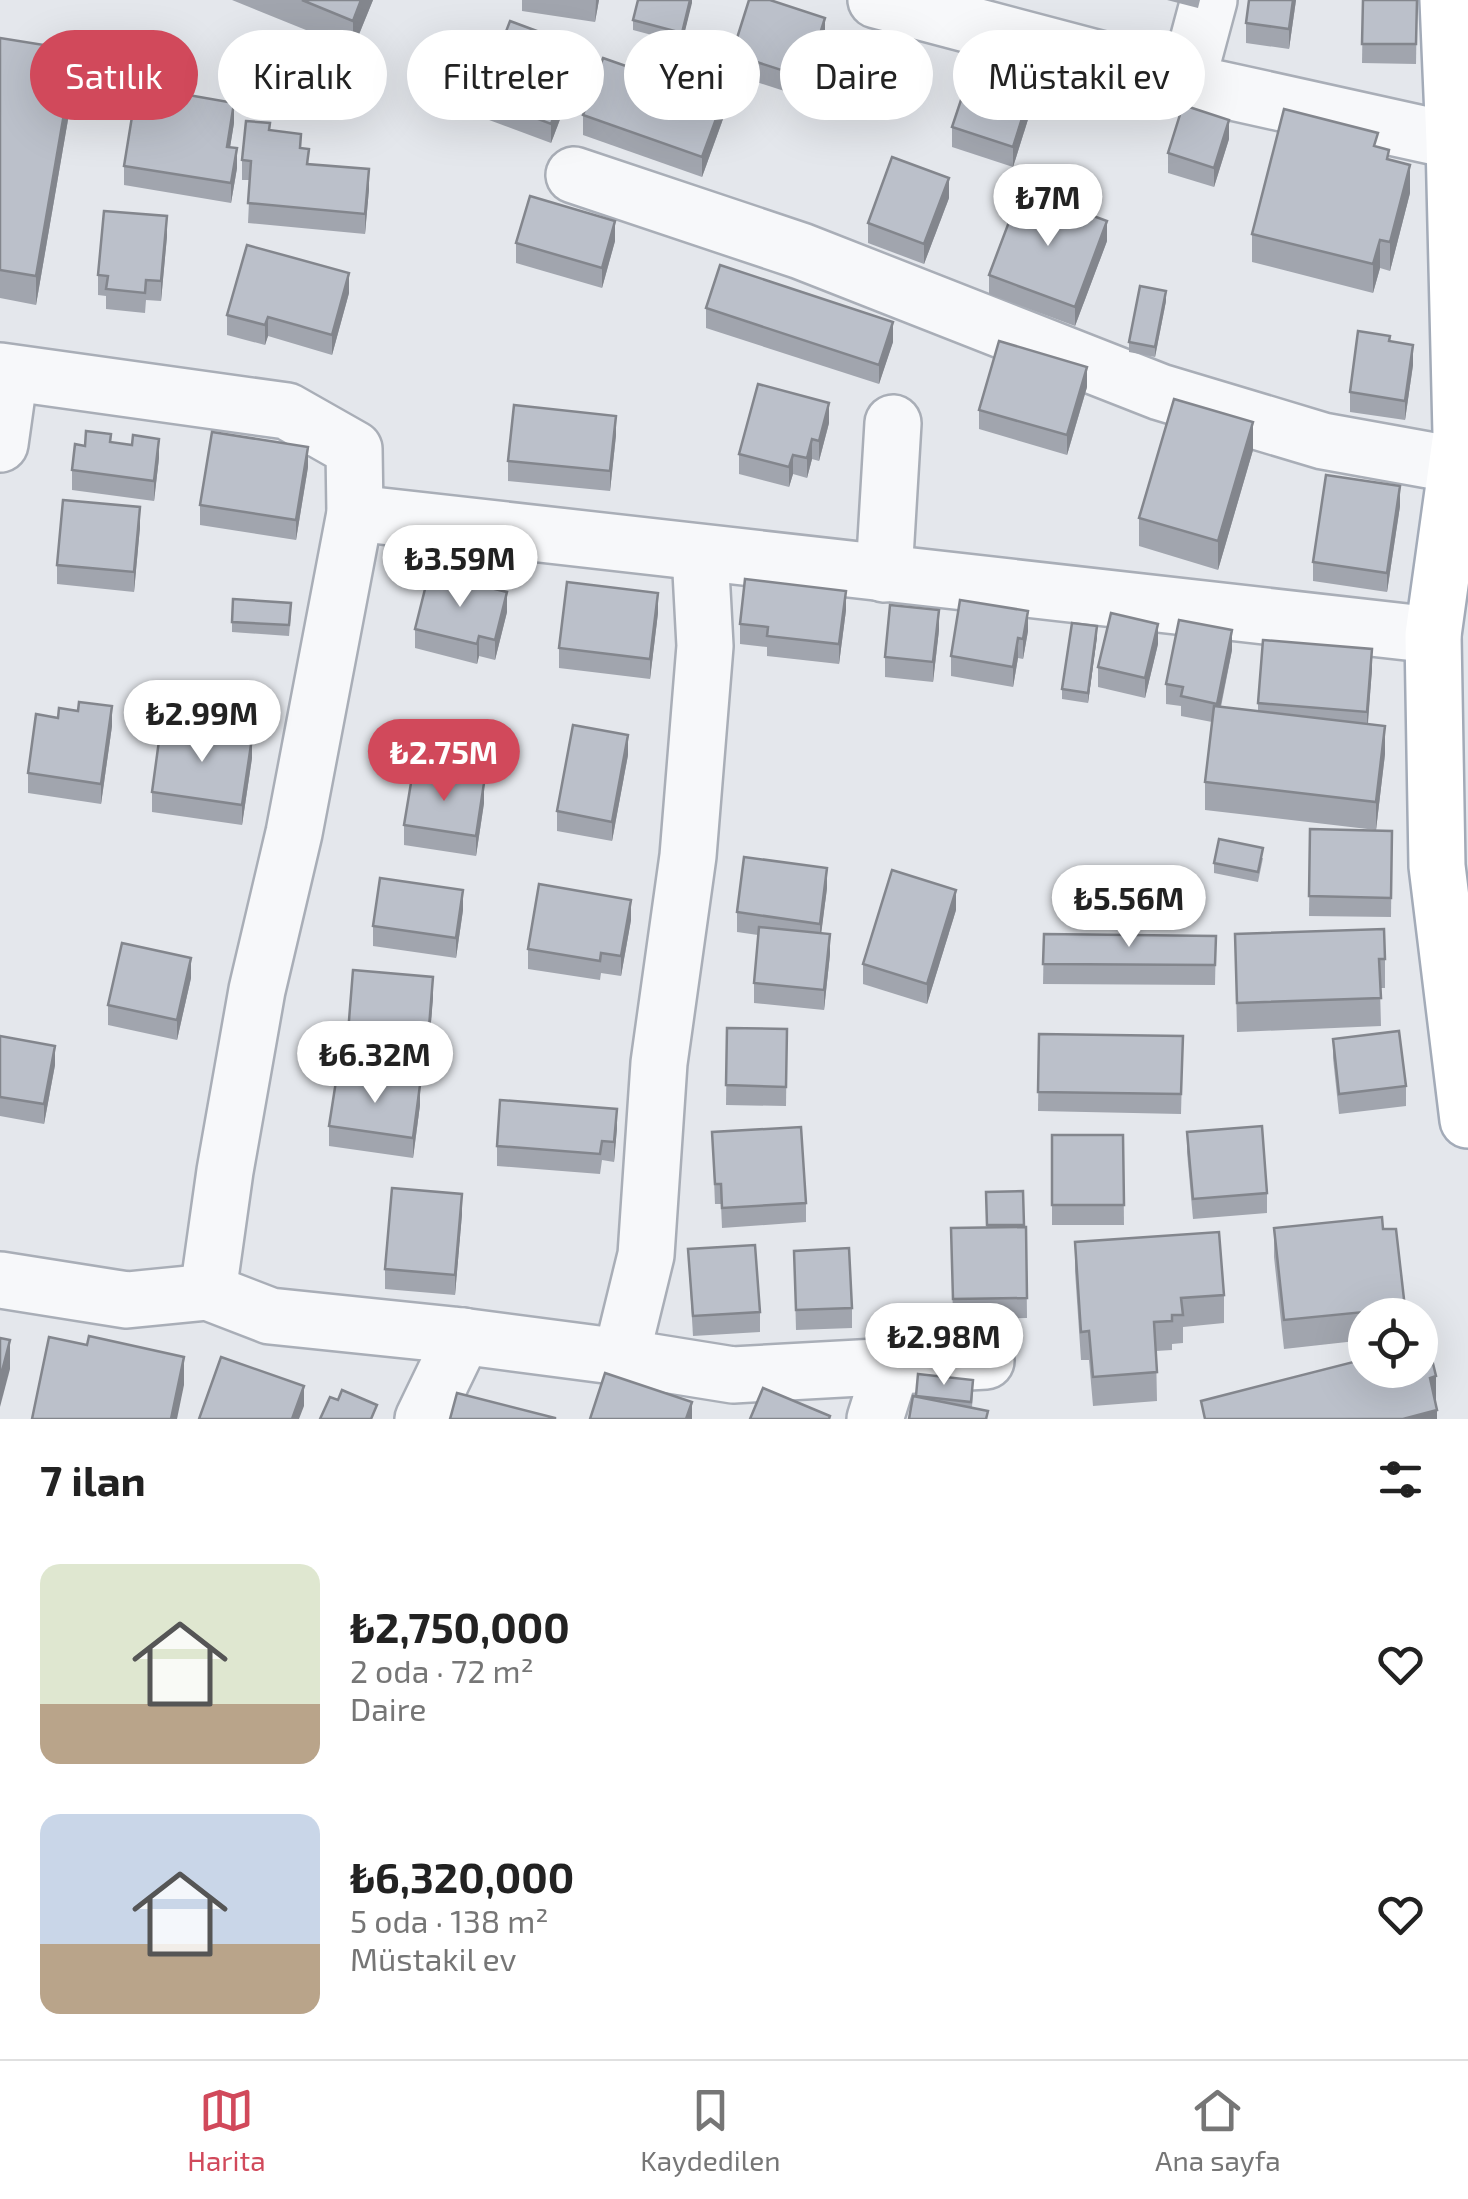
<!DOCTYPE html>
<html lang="tr">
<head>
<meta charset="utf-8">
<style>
	:root { --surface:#fff; --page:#f2f2f2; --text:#222; --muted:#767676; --line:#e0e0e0; --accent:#d1495b }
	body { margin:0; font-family:"Exo 2",sans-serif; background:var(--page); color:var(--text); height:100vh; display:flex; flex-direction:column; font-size:38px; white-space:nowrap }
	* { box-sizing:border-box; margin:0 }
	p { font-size:32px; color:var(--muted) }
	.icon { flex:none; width:55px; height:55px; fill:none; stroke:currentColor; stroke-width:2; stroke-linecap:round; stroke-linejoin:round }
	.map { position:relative; height:1419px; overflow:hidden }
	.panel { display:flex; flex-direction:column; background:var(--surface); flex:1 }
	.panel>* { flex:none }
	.top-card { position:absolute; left:30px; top:30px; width:1410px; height:90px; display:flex; gap:20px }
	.tools { position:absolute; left:1348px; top:1298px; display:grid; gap:20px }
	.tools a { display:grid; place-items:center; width:90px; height:90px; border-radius:50%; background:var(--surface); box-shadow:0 10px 40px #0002; font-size:50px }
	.price { position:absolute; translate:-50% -85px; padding:0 22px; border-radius:35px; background:#fff; color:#222; font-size:32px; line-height:65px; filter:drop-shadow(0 2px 5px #0008) }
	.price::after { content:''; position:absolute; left:50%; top:60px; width:30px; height:22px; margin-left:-15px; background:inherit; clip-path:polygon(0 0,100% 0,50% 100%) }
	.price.current { background:var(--accent); color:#fff }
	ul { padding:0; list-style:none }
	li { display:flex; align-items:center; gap:30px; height:250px; padding:0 40px }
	li span { display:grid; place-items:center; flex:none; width:280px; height:200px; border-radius:20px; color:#555 }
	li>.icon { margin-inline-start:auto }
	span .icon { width:120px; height:120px; fill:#fffc; stroke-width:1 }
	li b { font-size:42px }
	h2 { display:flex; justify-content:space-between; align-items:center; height:120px; padding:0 40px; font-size:42px }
	.pill { padding:0 35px; border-radius:45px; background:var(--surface); box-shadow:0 10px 40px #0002; font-size:35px; line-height:90px }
	.pill.current { background:var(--accent); color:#fff }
	.tabs { display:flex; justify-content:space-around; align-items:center; height:140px; border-top:2px solid var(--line); background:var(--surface); font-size:28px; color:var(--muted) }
	.tabs a { display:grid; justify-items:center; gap:5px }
	.tabs .current { color:var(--accent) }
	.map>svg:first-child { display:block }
</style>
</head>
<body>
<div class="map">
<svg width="1468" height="1419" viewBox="0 0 1468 1419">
	<rect width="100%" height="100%" fill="#e4e7ec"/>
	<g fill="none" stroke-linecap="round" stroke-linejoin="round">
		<!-- minor casing -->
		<g stroke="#a9aeb7" stroke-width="60">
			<g id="minor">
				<polyline points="876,0 1187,82 1454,141"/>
				<polyline points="1187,82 1209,0"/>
				<polyline points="574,175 801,251 1160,392 1323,441 1456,465"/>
				<polyline points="0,371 287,411 354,449 355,513 294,833 257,990 225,1171 208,1292"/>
				<polyline points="0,444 10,373"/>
				<polyline points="355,513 1433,635"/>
				<polyline points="884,574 893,423"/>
				<polyline points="0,1280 127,1300 208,1292 270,1316 453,1335 621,1357 733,1375 986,1361"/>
				<polyline points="621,1357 646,1255 659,1063 688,856 705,646 700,553"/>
				<polyline points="423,1419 463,1336"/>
				<polyline points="875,1419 891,1368"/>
			</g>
		</g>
		<!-- major casing -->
		<g stroke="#a3abb8" stroke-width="60">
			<polyline id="major" points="1448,0 1454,141 1461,434 1433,635 1437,866 1468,1120"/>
		</g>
		<!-- minor -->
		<use href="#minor" stroke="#f7f8fa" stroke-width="55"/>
		<!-- major -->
		<use href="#major" stroke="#fff" stroke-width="55"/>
	</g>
	<!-- wall -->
	<g fill="#a1a5ae">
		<polygon points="232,0 373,0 353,49"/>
		<polygon points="522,0 599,0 595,22 522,11"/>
		<polygon points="692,0 682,43 633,30 633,20"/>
		<polygon points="1167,0 1200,0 1198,8"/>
		<polygon points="1296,0 1289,49 1246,43 1246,23"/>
		<polygon points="1363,0 1417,0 1416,64 1362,63"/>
		<polygon points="825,37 806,98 732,74 732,54"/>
		<polygon points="0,38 75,79 36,305 0,298"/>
		<polygon points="580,67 551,143 481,117 481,97"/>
		<polygon points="1036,94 1013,167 952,147 952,127"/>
		<polygon points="583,115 723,119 702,177 583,135"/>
		<polygon points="234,123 230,147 237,168 231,203 124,185 124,166"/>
		<polygon points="270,131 301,148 309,164 369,189 365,234 248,223 250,180 242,180 242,160"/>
		<polygon points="1229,139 1214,187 1168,173 1168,153"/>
		<polygon points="1378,147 1389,159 1410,193 1390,271 1380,268 1373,293 1252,262 1252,234"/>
		<polygon points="949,198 924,264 868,243 868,223"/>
		<polygon points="167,236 161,301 146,300 145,313 106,309 106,296 98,295 98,275"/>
		<polygon points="615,241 602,288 516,263 516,243"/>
		<polygon points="1107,241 1075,326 989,294 989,275"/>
		<polygon points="349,293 332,355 268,336 265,345 227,335 227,315"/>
		<polygon points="1166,301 1155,357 1129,352 1129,342"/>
		<polygon points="706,308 893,342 879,384 706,328"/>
		<polygon points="1390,341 1413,365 1405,420 1350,412 1350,392"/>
		<polygon points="1087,387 1067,455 979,429 979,410"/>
		<polygon points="829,423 819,461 812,459 807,478 793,474 789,487 739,474 739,454"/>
		<polygon points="616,435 610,491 508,481 508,461"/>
		<polygon points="111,442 159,458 154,501 72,490 72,470"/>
		<polygon points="1253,450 1218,570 1139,546 1139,518"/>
		<polygon points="308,467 296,540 200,525 200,505"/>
		<polygon points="1400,506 1387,592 1313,581 1313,562"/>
		<polygon points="140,527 134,592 57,584 57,565"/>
		<polygon points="846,610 839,664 767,656 767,647 740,644 740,624"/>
		<polygon points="507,612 495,660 479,656 477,664 415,648 415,629"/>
		<polygon points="291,613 289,636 232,632 232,622"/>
		<polygon points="658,613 650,679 559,668 559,648"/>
		<polygon points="939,630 933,682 885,677 885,657"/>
		<polygon points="1028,631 1023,659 1018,658 1013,687 951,676 951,656"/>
		<polygon points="1097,637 1088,703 1062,699 1062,689"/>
		<polygon points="1158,644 1145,698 1098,687 1098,667"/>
		<polygon points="1232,650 1221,707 1258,711 1258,703 1372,669 1368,724 1385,754 1376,830 1205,810 1205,782 1212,722 1181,716 1181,706 1166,704 1166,684"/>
		<polygon points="78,711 112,726 101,804 28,793 28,773 58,718"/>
		<polygon points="628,755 612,841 557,831 557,811"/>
		<polygon points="252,758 242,825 152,812 152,792"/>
		<polygon points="484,803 476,856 404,845 404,825"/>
		<polygon points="1310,829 1392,831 1391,917 1309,916"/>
		<polygon points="1263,858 1258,882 1214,873 1214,863"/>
		<polygon points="827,888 821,933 830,954 824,1010 754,1003 754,983 758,935 737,932 737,912"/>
		<polygon points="463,910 456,958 373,946 373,926"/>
		<polygon points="956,910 927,1004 863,984 863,964"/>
		<polygon points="631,920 621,976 601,973 600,980 528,969 528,949"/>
		<polygon points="1044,934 1216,936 1215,985 1043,984"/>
		<polygon points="1235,934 1385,959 1385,988 1380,988 1381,1026 1237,1032"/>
		<polygon points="191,978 177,1040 108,1025 108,1005"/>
		<polygon points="433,997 428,1060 348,1053 348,1033"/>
		<polygon points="727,1028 787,1029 786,1106 726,1105"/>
		<polygon points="1039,1034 1183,1036 1181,1114 1038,1111"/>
		<polygon points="0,1036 55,1065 44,1124 0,1116"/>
		<polygon points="1333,1039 1406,1086 1406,1106 1339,1114 1333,1058"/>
		<polygon points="420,1105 413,1158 329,1146 329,1126"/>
		<polygon points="617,1128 614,1162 602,1160 600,1174 497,1166 497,1146"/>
		<polygon points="712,1132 806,1203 806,1222 722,1228 721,1204 715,1204"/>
		<polygon points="1187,1132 1267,1193 1267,1213 1193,1219 1187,1152"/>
		<polygon points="1052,1135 1123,1135 1124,1225 1052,1225"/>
		<polygon points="1023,1191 1024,1227 1026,1227 1027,1318 953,1319 951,1228 987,1228 986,1192"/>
		<polygon points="462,1214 455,1295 385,1289 385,1269"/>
		<polygon points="1274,1228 1383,1229 1405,1308 1405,1315 1365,1315 1365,1340 1284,1349 1274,1257"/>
		<polygon points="1075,1242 1224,1295 1224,1323 1183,1327 1183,1343 1172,1344 1172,1350 1156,1351 1157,1401 1093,1406 1089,1360 1081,1360 1075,1271"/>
		<polygon points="688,1249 760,1312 760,1332 693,1336"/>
		<polygon points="794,1251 852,1308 852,1328 796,1330"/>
		<polygon points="918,1374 973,1390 972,1408 988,1419 916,1397"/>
	</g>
	<!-- shaded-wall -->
	<g fill="#83868d">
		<polygon points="361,0 373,0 353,49 353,21"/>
		<polygon points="596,0 599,0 595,22"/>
		<polygon points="690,0 692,0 692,3 682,43 682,33"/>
		<polygon points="1293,0 1296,0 1289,49 1289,29"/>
		<polygon points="825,18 825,37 806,98 806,78"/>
		<polygon points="580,47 580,67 551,143 551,124"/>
		<polygon points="75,50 75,79 36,305 36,276"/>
		<polygon points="1036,74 1036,94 1013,167 1013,147"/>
		<polygon points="723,100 723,119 702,177 702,157"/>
		<polygon points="234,103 234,123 227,166 227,147"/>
		<polygon points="1229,120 1229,139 1214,187 1214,168"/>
		<polygon points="237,148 237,168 231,203 231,183"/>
		<polygon points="1410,165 1410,193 1390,271 1390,242"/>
		<polygon points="369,169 369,189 365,234 365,214"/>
		<polygon points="949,178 949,198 924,264 924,244"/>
		<polygon points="167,216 167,236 161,301 161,281"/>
		<polygon points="615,221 615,241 602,288 602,268"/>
		<polygon points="1107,221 1107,241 1075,326 1075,307"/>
		<polygon points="1380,240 1380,268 1373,293 1373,264"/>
		<polygon points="349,273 349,293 332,355 332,335"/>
		<polygon points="1166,291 1166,301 1155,357 1155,347"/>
		<polygon points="268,317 268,336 265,345 265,325"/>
		<polygon points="893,322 893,342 879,384 879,365"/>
		<polygon points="1413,345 1413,365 1405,420 1405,401"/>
		<polygon points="1087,367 1087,387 1067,455 1067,435"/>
		<polygon points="829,403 829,423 819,461 819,441"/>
		<polygon points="616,416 616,435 610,491 610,471"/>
		<polygon points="1253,422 1253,450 1218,570 1218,541"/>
		<polygon points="159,439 159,458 154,501 154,481"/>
		<polygon points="812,439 812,459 807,478 807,458"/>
		<polygon points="308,447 308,467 296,540 296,520"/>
		<polygon points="793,455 793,474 789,487 789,467"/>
		<polygon points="1400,486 1400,506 1387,592 1387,573"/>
		<polygon points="140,507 140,527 134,592 134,572"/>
		<polygon points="846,591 846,610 839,664 839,644"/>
		<polygon points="507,592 507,612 495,660 495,640"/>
		<polygon points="658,593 658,613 650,679 650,659"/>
		<polygon points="939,610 939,630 933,682 933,662"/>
		<polygon points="1028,611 1028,631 1023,659 1023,639"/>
		<polygon points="1158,624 1158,644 1145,698 1145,678"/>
		<polygon points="1097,626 1097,637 1088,703 1088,693"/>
		<polygon points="1232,630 1232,650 1217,723 1217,704"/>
		<polygon points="479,636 479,656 477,664 477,644"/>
		<polygon points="1018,638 1018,658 1013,687 1013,667"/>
		<polygon points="1372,649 1372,669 1367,732 1367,712"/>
		<polygon points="112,706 112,726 101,804 101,784"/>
		<polygon points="1385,726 1385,754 1376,830 1376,802"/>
		<polygon points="628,735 628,755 612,841 612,822"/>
		<polygon points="252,738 252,758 242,825 242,805"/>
		<polygon points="484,783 484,803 476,856 476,836"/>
		<polygon points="827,868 827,888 820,943 820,924"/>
		<polygon points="463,890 463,910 456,958 456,938"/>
		<polygon points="956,890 956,910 927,1004 927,984"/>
		<polygon points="631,900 631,920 621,976 621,956"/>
		<polygon points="830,934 830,954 824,1010 824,990"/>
		<polygon points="191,958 191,978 177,1040 177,1020"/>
		<polygon points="433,977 433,997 428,1060 428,1040"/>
		<polygon points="55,1046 55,1065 44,1124 44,1104"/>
		<polygon points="420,1085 420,1105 413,1158 413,1138"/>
		<polygon points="617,1109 617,1128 614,1162 614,1142"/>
		<polygon points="462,1194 462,1214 455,1295 455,1275"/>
		<polygon points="10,1340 10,1369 0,1407 0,1379"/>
		<polygon points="184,1357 184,1385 177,1419 171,1419"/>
		<polygon points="1436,1376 1436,1405 1430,1378"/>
		<polygon points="304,1386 304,1406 299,1419 292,1419"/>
		<polygon points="692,1402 692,1419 686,1419"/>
		<polygon points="1437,1410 1437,1419 1403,1419"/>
	</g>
	<!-- building -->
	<g fill="#bbc0ca" stroke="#83868d" stroke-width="2.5">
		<polygon points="302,0 361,0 353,21"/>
		<polygon points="638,0 690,0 682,33 633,20"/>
		<polygon points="749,0 770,0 825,18 806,78 732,54"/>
		<polygon points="1249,0 1293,0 1289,29 1246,23"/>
		<polygon points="1363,0 1417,0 1416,44 1362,44"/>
		<polygon points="510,21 580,47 551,124 481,97"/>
		<polygon points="0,38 75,50 36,276 0,270"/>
		<polygon points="976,55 1036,74 1013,147 952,127"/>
		<polygon points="603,58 723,100 702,157 583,115"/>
		<polygon points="137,86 234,103 227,147 237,148 231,183 124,166"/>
		<polygon points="1183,105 1229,120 1214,168 1168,153"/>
		<polygon points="1284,109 1378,133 1374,146 1389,150 1387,159 1410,165 1390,242 1380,240 1373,264 1252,234"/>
		<polygon points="246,121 270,123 269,130 301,134 300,148 309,149 307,164 369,169 365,214 248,203 251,161 242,160"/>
		<polygon points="892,157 949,178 924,244 868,223"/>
		<polygon points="1031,193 1107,221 1075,307 989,275 1018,198 1029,202"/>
		<polygon points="530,196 615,221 602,268 516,243"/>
		<polygon points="104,211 167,216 161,281 146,280 145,293 106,289 108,276 98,275"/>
		<polygon points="247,245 349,273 332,335 268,317 265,325 227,315"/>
		<polygon points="720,265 893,322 879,365 706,308"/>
		<polygon points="1140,286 1166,291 1155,347 1129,342"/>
		<polygon points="1358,331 1390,336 1389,341 1413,345 1405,401 1350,392"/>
		<polygon points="999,341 1087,367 1067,435 979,410"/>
		<polygon points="758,384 829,403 819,441 812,439 807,458 793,455 789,467 739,454"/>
		<polygon points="1174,399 1253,422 1218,541 1139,518"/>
		<polygon points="514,405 616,416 610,471 508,461"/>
		<polygon points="86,431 111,434 110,442 132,445 133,435 159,439 154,481 72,470 75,444 85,446"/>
		<polygon points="212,432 308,447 296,520 200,505"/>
		<polygon points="1326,475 1400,486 1387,573 1313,562"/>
		<polygon points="63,500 140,507 134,572 57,565"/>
		<polygon points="429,573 507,592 495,640 479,636 477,644 415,629"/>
		<polygon points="745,579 846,591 839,644 767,636 768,627 740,624"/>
		<polygon points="567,582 658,593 650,659 559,648"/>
		<polygon points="233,599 291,603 289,625 232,622"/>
		<polygon points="960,600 1028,611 1023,639 1018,638 1013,667 951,656"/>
		<polygon points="890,605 939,610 933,662 885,657"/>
		<polygon points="1111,613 1158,624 1145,678 1098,667"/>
		<polygon points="1179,620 1232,630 1217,704 1181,696 1183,687 1166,684"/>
		<polygon points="1072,623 1097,626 1088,693 1062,689"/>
		<polygon points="1263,640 1372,649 1367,712 1258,703"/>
		<polygon points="79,702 112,706 101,784 28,773 36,714 58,718 59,708 78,711"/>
		<polygon points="1214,706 1385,726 1376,802 1205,782"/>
		<polygon points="573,725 628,735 612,822 557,811"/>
		<polygon points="161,726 252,738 242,805 152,792"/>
		<polygon points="413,771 484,783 476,836 404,825"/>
		<polygon points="1310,829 1392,831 1391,898 1309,896"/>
		<polygon points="1219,839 1263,848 1258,872 1214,863"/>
		<polygon points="744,857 827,868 820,924 737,912"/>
		<polygon points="892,870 956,890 927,984 863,964"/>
		<polygon points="380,878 463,890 456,938 373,926"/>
		<polygon points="539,884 631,900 621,956 601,953 600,961 528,949"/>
		<polygon points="759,927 830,934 824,990 754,983"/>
		<polygon points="1384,929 1385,959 1379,959 1381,998 1237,1003 1235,934"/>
		<polygon points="1044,934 1216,936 1215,965 1043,964"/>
		<polygon points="122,943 191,958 177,1020 108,1005"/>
		<polygon points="353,970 433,977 428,1040 348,1033"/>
		<polygon points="727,1028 787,1029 786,1087 726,1085"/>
		<polygon points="1399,1031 1406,1086 1339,1094 1333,1039"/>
		<polygon points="1039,1034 1183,1036 1181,1094 1038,1092"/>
		<polygon points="0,1036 55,1046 44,1104 0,1097"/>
		<polygon points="350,1075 420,1085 413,1138 329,1126 336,1081 349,1082"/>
		<polygon points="500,1100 617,1109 614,1142 602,1141 600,1154 497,1146"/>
		<polygon points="1262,1126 1267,1193 1193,1199 1187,1132"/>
		<polygon points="801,1127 806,1203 722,1208 721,1184 715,1184 712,1132"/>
		<polygon points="1052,1135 1123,1135 1124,1205 1052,1205"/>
		<polygon points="392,1188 462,1194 455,1275 385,1269"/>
		<polygon points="1023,1191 1024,1225 987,1225 986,1192"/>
		<polygon points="1382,1217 1383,1229 1396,1229 1405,1308 1284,1320 1274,1228"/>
		<polygon points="1026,1227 1027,1298 953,1299 951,1228"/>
		<polygon points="1219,1232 1224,1295 1181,1298 1183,1315 1172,1315 1172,1321 1154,1322 1157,1372 1093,1377 1089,1331 1081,1332 1075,1242"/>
		<polygon points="755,1245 760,1312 693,1316 688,1249"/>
		<polygon points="849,1248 852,1308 796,1310 794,1251"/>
		<polygon points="89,1336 184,1357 171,1419 32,1419 49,1337 87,1345"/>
		<polygon points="0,1338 10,1340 0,1379"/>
		<polygon points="1428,1343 1436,1376 1430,1378 1437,1410 1403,1419 1205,1419 1201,1401 1365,1359 1365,1370 1420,1370 1420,1345"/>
		<polygon points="221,1357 304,1386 292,1419 199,1419"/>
		<polygon points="605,1373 692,1402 686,1419 590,1419"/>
		<polygon points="918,1374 973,1380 971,1402 916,1396"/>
		<polygon points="763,1388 830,1416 829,1419 750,1419"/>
		<polygon points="342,1390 377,1405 371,1419 320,1419 330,1397 338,1400"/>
		<polygon points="457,1393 555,1418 555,1419 450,1419"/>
		<polygon points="913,1396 988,1411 986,1419 909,1419"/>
	</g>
</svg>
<div class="tools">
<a><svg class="icon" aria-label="locate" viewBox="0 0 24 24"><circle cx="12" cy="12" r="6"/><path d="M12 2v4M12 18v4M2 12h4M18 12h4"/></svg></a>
</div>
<b class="price" style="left:1048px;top:249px">₺7M</b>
<b class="price" style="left:460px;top:610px">₺3.59M</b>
<b class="price" style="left:202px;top:765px">₺2.99M</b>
<b class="price current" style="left:444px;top:804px">₺2.75M</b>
<b class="price" style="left:1129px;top:950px">₺5.56M</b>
<b class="price" style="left:375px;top:1106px">₺6.32M</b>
<b class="price" style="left:944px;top:1388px">₺2.98M</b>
<div class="top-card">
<a class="pill current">Satılık</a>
<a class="pill">Kiralık</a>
<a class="pill">Filtreler</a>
<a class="pill">Yeni</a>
<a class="pill">Daire</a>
<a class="pill">Müstakil ev</a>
</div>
</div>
<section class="panel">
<h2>7 ilan<svg class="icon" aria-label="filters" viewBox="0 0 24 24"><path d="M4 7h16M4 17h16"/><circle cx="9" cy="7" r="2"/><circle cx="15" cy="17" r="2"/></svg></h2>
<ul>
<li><span style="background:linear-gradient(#dfe7d0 70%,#b9a48a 0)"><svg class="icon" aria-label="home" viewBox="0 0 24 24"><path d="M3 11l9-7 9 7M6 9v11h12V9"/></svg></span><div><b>₺2,750,000</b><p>2 oda · 72 m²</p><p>Daire</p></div><svg class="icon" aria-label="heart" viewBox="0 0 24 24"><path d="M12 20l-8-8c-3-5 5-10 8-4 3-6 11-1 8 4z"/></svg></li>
<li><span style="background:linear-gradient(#c9d6e8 65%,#b9a48a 0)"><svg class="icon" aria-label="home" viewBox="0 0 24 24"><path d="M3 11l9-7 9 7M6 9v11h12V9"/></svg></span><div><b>₺6,320,000</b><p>5 oda · 138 m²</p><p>Müstakil ev</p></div><svg class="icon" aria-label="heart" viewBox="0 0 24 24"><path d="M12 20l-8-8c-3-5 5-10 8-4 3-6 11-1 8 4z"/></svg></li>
</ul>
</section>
<nav class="tabs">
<a class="current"><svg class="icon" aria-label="map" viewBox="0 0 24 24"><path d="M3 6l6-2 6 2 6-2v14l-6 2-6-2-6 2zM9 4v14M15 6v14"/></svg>Harita</a>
<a><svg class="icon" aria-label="saved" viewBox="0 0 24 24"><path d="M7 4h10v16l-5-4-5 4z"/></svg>Kaydedilen</a>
<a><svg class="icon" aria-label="home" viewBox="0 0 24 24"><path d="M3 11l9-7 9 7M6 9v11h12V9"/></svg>Ana sayfa</a>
</nav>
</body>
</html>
